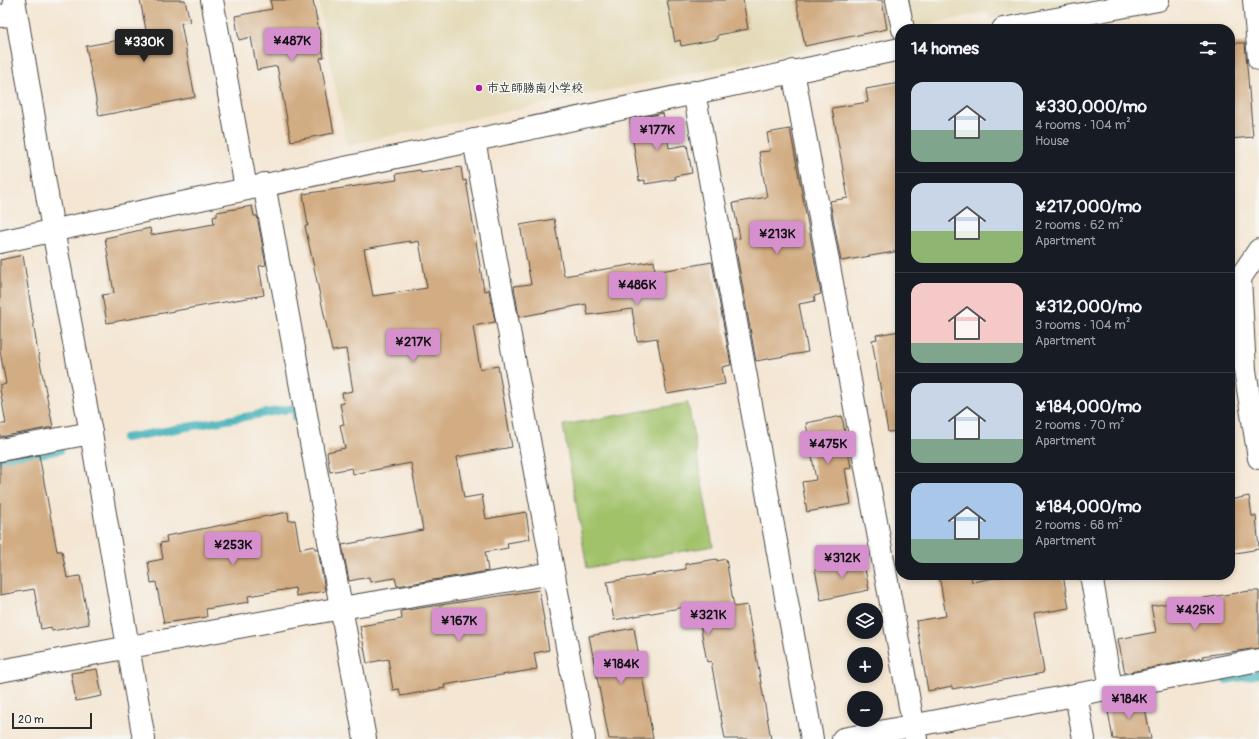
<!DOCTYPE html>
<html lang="en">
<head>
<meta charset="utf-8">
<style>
	:root { --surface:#171b24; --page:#20242c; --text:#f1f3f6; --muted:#9ea1a6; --line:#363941; --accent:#d690ce }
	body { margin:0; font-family:Pangolin,"Klee One",sans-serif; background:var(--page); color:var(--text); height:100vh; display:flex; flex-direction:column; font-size:15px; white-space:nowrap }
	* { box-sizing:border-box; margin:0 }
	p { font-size:13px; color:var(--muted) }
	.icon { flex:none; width:22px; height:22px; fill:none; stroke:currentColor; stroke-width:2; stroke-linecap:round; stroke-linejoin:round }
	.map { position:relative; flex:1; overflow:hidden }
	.side { position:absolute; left:895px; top:24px; width:340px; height:556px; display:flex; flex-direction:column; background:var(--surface); border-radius:16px; box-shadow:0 2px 6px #0003 }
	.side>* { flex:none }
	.tools { position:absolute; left:847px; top:603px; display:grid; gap:8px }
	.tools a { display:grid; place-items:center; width:36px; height:36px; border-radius:50%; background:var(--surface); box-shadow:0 2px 6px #0003; font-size:20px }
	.scale { position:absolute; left:12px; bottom:10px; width:80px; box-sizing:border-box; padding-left:4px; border:2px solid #2b2b2b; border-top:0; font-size:11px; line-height:14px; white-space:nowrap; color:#2b2b2b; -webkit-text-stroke:3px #f6f6f2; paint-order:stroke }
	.price { position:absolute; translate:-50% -34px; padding:0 9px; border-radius:4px; background:var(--accent); color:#111; font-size:13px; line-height:26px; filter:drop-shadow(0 1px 2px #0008) }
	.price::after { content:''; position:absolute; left:50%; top:24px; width:12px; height:9px; margin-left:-6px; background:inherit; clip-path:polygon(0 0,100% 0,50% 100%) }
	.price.on { background:#222; color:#fff }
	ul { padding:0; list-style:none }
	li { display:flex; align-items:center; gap:12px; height:100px; padding:0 16px }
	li+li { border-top:1px solid var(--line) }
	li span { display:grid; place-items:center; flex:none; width:112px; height:80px; border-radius:12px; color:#555 }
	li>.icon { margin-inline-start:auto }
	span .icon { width:48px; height:48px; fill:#fffc; stroke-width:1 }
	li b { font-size:17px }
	h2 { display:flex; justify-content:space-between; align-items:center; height:48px; padding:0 16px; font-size:17px }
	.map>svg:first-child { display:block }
</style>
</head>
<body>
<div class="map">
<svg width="1259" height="739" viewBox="0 0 1259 739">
	<rect width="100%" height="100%" fill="#f6f6f2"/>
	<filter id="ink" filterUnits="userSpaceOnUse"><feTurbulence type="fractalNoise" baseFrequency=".025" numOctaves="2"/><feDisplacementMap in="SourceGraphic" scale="8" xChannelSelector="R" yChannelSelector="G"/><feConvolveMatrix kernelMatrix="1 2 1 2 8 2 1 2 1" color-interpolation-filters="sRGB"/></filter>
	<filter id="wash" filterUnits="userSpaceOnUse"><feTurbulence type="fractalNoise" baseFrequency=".012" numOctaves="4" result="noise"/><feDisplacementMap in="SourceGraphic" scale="16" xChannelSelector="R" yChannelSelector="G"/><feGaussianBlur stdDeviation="0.9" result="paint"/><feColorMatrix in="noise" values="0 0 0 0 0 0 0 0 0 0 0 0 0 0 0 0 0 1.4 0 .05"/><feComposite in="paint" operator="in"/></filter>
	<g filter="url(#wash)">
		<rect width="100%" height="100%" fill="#f4e6d3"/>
		<!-- built -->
		<polygon fill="#e5dbba" points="318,0 1084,0 990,19 987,12 347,145"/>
		<!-- green -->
		<polygon fill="#a2c26b" stroke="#66764b" points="688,403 713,546 587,568 563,425"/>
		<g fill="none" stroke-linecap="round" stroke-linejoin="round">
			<!-- stream -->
			<g stroke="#40b0b8" stroke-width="8">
				<polyline points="125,438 295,408 296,417"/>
				<polyline points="0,461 60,450"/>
				<polyline points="1226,680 1259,674"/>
			</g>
		</g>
		<g id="blocks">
			<!-- building -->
			<g fill="#d2ac82" fill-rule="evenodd">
				<polygon points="140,0 185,0 190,22 181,23 195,97 99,116 86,46 147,35"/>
				<polygon points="270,0 313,0 324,57 320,58 334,133 291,141 277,66 257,70 251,37 239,40 235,16 272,9"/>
				<polygon points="667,0 743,0 748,29 718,35 718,39 681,46 680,40 675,42"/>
				<polygon points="796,0 882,0 887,29 805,46"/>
				<polygon points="1230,43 1245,43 1253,137 1230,139"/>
				<polygon points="900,83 900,251 841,261 830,201 848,198 832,108 868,102 866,89"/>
				<polygon points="663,113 669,148 687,145 692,173 675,176 676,179 645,184 645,180 639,181 630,120"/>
				<polygon points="790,129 821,294 814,296 815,301 799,304 808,352 756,361 734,239 740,238 733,203 767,197 759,152 770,151 767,133"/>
				<path d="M461,167L463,181L466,180L484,291L489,290L495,322L473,326L480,369L498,366L512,447L457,457L464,498L482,495L486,519L526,512L530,539L507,543L508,548L485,552L488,571L397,586L395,578L370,582L369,577L349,581L342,545L423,530L411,463L353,474L352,468L330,472L327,452L345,448L340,425L344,424L340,404L344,403L342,393L353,391L346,349L332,351L305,226H308L303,194L397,180L396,174L420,170L421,173ZM410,241V243L419,241L427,288L373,296L364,249Z"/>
				<polygon points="252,206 254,216 257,216 266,265 259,266 264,295 107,323 102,295 114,293 105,238 150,228 151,235 214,224 213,217 217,216 217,212"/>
				<polygon points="554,219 564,276 654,261 655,272 712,262 731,365 722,367 725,384 667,394 657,338 637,341 632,309 588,315 586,304 519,317 514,286 531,284 520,225"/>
				<polygon points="23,255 37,347 53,427 0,437 0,424 6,424 0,389 0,385 6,384 0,351 0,260"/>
				<polygon points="900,331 900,431 888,432 872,340 877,339 876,335"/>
				<polygon points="842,416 851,468 845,469 851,504 807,512 802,482 816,480 806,423"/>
				<polygon points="39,455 57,551 62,551 67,578 80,576 89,624 52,631 51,627 41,629 34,589 0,595 0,462"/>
				<polygon points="1249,496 1252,516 1256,516 1259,549 1230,554 1230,500"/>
				<polygon points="288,512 289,521 295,520 300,549 314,546 315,549 318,549 325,591 296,596 295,588 248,596 249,602 206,609 207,617 164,623 156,582 151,583 148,562 163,559 160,543 167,542 166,536"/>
				<polygon points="863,558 869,590 821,600 815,569 821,568 820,566"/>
				<polygon points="717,559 717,561 726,559 734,607 747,605 771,739 725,739 711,661 707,662 697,607 686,609 685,607 614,620 607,582 686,569 685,564"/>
				<polygon points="939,575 971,575 972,582 1011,575 1063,575 1069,608 1034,614 1044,671 1043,671 1043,673 952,689 952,686 928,691 916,621 946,616"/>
				<polygon points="539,590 549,650 534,653 537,669 444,685 445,688 401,696 399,689 393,690 388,659 367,663 360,626 402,619 401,611"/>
				<polygon points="1250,591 1259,591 1259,648 1202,656 1203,658 1125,673 1118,639 1156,632 1151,606"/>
				<polygon points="634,628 653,739 609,739 589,636"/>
				<polygon points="97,669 102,696 76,701 71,673"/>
				<polygon points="1143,698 1151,739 1113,739 1107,705"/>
			</g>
		</g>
	</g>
	<g filter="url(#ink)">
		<use href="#blocks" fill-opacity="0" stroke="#494744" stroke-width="1"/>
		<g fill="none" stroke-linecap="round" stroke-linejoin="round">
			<!-- minor casing -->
			<g stroke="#494744" stroke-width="24">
				<g id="minor">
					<polyline points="212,0 246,188"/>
					<polyline points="897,0 903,29"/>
					<polyline points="1254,0 1259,59"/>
					<polyline points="0,16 16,14"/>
					<polyline points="1003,29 1158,0"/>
					<polyline points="793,71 916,739"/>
					<polyline points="694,92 812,739"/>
					<polyline points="474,140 584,739"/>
					<polyline points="264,184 365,739"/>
					<polyline points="0,242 900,49"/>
					<polyline points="1259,250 1240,278 1245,370 1259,458"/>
					<polyline points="0,450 91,433"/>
					<polyline points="1091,575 1111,688"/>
					<polyline points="0,671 341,608 553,573"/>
					<polyline points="1076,695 1084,739"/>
					<polyline points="843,739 1259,660"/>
				</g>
			</g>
			<!-- tertiary casing -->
			<g stroke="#494744" stroke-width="24">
				<polyline id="tertiary" points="14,0 53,230 91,433 144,739"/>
			</g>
			<!-- minor -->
			<use href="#minor" stroke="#fff" stroke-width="22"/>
			<!-- tertiary -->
			<use href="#tertiary" stroke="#fff" stroke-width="22"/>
		</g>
	</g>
	<!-- markers -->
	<circle fill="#b5179e" stroke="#f6f6f2" stroke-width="1.5" cx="479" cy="88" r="4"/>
	<g text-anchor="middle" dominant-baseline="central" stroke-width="3" stroke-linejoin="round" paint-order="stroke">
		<!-- poi labels -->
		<g font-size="12" font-weight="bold" fill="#2b2b2b" stroke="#f6f6f2" text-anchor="start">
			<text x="487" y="88">市立師勝南小学校</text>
		</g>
	</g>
</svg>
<div class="tools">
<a><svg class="icon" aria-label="layers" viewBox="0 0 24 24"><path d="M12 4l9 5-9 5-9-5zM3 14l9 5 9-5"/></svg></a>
<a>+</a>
<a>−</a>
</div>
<div class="scale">20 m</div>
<b class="price" style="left:292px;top:62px">¥487K</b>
<b class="price on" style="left:144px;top:63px">¥330K</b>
<b class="price" style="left:657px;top:151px">¥177K</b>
<b class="price" style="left:777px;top:255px">¥213K</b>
<b class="price" style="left:637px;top:306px">¥486K</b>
<b class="price" style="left:413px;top:363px">¥217K</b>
<b class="price" style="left:828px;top:465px">¥475K</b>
<b class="price" style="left:233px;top:566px">¥253K</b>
<b class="price" style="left:842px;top:579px">¥312K</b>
<b class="price" style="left:1195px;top:631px">¥425K</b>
<b class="price" style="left:708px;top:636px">¥321K</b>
<b class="price" style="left:459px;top:642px">¥167K</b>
<b class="price" style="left:621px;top:685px">¥184K</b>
<b class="price" style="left:1129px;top:720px">¥184K</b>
<section class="side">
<h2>14 homes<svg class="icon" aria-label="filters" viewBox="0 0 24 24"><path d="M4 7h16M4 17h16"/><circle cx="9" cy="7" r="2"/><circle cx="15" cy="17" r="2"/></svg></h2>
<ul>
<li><span style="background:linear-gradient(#c9d6e8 60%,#7fa58c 0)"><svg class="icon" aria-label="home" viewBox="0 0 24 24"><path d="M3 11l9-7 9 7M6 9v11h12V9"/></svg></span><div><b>¥330,000/mo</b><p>4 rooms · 104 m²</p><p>House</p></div></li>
<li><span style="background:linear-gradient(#c9d6e8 60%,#8fb573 0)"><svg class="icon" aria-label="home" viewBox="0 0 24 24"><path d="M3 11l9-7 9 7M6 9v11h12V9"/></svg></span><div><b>¥217,000/mo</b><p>2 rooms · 62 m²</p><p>Apartment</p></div></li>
<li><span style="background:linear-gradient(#f6c9c9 75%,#7fa58c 0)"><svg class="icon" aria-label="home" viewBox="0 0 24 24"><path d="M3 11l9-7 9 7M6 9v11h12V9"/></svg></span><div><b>¥312,000/mo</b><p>3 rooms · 104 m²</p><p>Apartment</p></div></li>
<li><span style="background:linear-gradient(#c9d6e8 70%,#7fa58c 0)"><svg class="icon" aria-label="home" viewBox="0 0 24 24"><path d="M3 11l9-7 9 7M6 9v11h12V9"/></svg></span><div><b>¥184,000/mo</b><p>2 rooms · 70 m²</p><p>Apartment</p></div></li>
<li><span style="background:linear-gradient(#a9c7e8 70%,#7fa58c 0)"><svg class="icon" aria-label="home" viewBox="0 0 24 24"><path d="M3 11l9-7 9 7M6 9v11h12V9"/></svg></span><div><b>¥184,000/mo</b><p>2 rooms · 68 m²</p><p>Apartment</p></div></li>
</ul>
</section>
</div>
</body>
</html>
